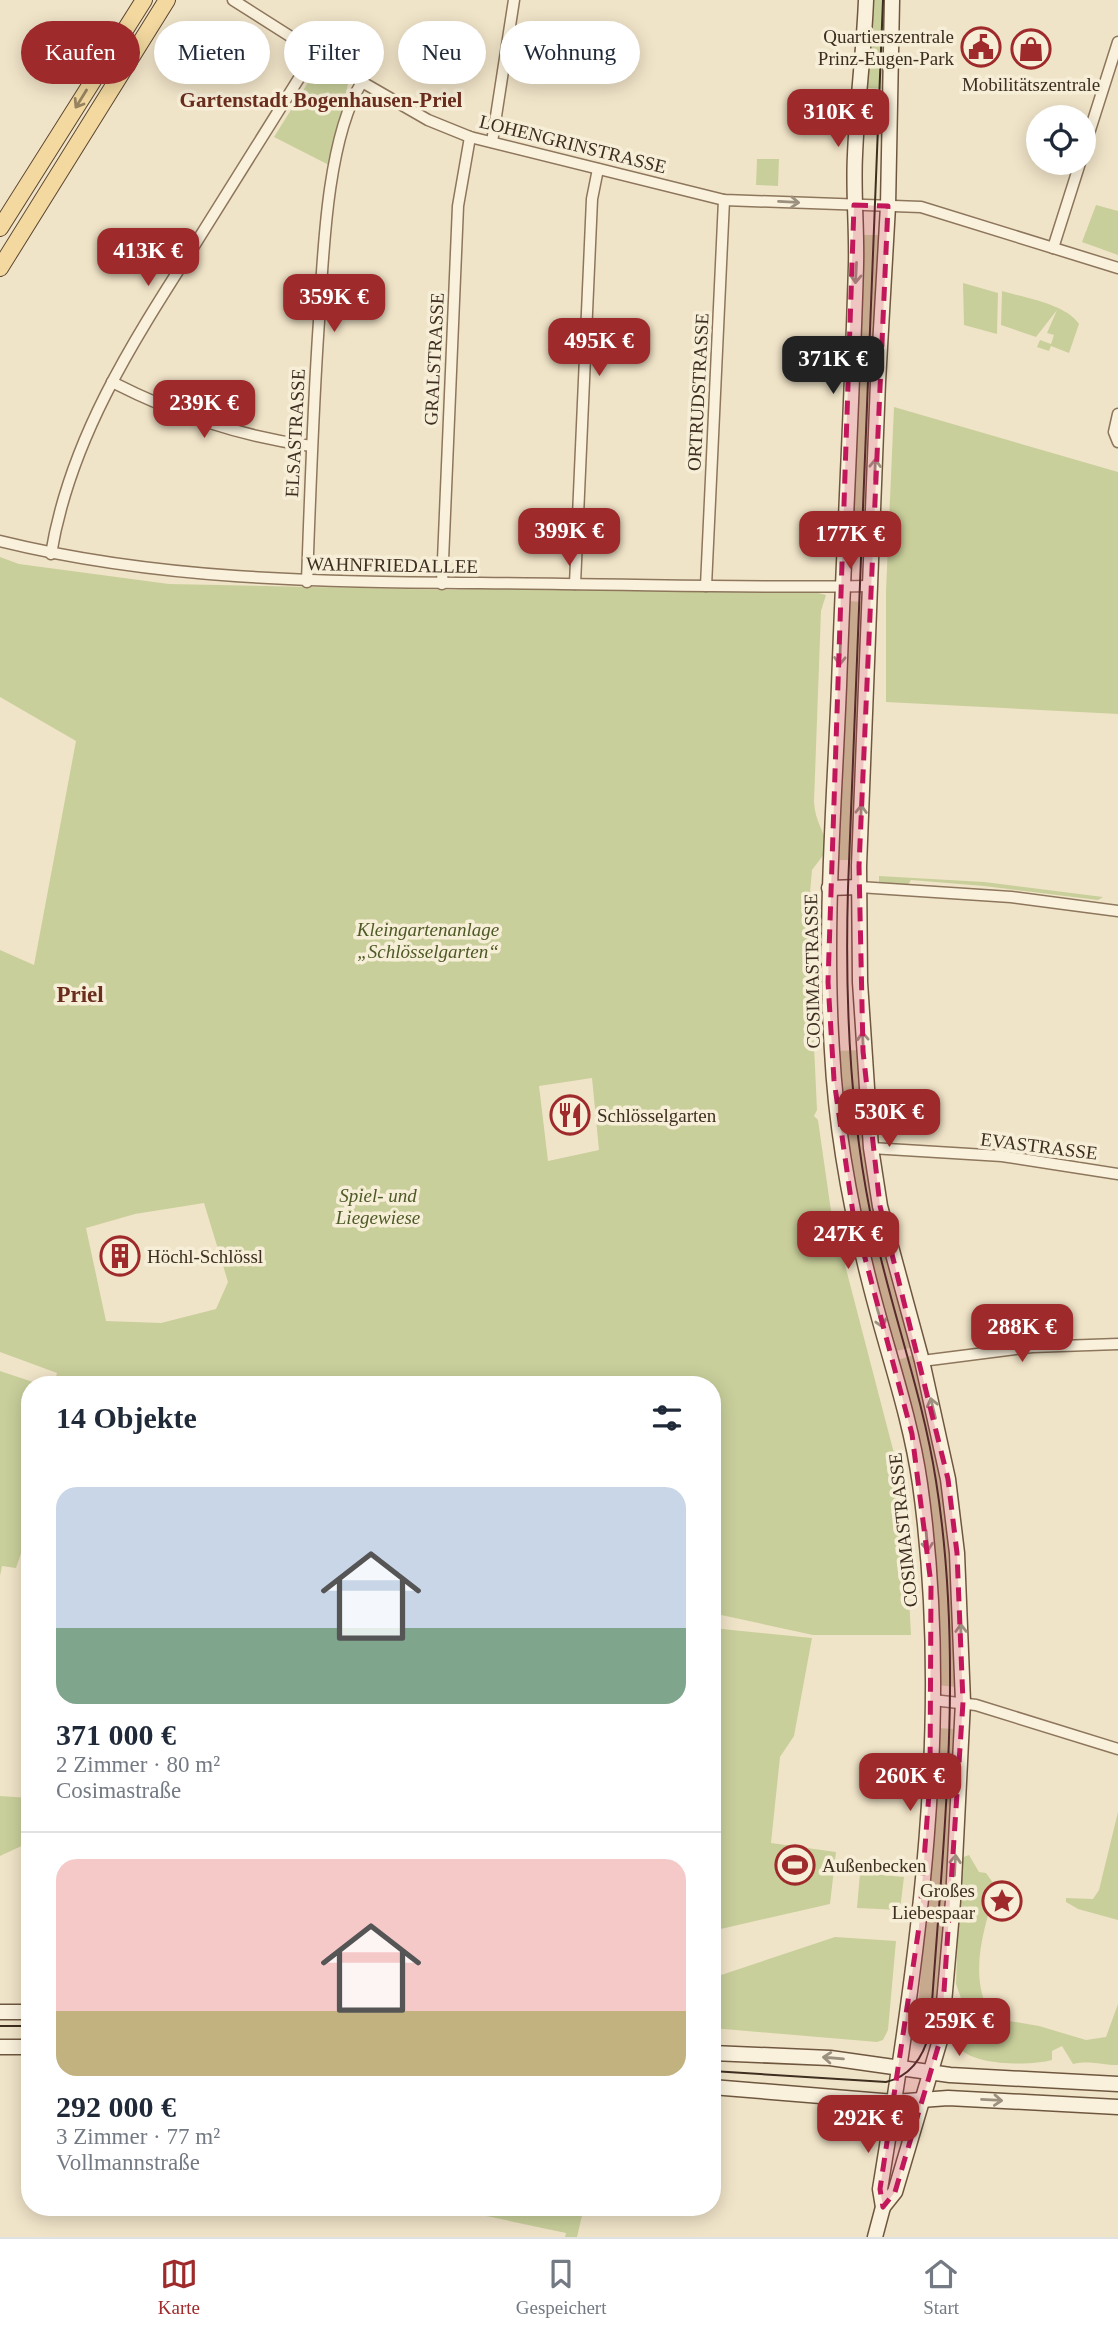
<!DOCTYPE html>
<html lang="de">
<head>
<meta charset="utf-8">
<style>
	:root { --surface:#fff; --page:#f2f2f3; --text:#1f2937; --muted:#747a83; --line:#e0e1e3; --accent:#9e2a2b }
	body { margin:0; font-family:"Times New Roman",serif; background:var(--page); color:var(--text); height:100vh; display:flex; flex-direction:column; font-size:26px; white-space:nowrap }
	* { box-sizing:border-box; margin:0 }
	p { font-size:23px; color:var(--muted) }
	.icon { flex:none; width:38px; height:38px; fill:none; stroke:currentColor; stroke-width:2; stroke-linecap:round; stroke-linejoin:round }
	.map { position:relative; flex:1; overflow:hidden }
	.side { position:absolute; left:21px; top:1376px; width:700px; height:840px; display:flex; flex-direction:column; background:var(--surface); border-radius:28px; box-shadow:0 4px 18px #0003 }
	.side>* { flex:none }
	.banner { position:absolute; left:21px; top:21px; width:700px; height:63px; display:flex; gap:14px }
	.buttons { position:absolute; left:1026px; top:105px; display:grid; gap:14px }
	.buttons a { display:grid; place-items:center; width:70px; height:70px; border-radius:50%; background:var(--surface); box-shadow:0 4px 18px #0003; font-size:35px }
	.price { position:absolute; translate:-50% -60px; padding:0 16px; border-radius:14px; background:var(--accent); color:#fff; font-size:23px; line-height:46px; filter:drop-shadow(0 2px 4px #0008) }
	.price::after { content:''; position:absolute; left:50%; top:42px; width:21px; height:16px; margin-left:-10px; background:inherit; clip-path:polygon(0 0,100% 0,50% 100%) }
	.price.active { background:#222; color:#fff }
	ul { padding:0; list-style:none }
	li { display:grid; align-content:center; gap:14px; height:371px; padding:0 35px }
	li+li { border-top:2px solid var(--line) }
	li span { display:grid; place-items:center; height:217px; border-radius:21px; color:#555 }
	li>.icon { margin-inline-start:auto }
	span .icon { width:126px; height:126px; fill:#fffc; stroke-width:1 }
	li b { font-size:30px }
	h2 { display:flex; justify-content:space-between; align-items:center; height:84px; padding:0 35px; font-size:30px }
	.pill { padding:0 24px; border-radius:32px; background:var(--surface); box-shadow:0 4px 18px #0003; font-size:24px; line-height:63px }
	.pill.active { background:var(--accent); color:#fff }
	.menu { display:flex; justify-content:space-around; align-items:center; height:98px; border-top:2px solid var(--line); background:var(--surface); font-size:19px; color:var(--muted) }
	.menu a { display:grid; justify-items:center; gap:4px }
	.menu .active { color:var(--accent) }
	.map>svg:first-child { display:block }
</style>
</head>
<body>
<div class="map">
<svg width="1118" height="2237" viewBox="0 0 1118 2237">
	<rect width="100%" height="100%" fill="#f0e4c8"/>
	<!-- green -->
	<g fill="#c9cf9b" fill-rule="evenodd">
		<polygon points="871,0 888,0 888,89 865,88"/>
		<polygon points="325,70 348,84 329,165 274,137 314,73"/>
		<polygon points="757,159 779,159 778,186 756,185"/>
		<polygon points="1096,205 1118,211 1118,255 1082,242"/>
		<polygon points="861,235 880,235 876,324 872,325 876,332 867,554 848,553"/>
		<polygon points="963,283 998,293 997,334 964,325"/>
		<path d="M1002,291C1026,298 1066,304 1079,324L1069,353L1051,346L1049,351L1037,347L1040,340L1051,344L1054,335L1047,333L1057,310L1036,337L1001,325Z"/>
		<polygon points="894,407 1118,472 1118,714 886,702 886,591"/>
		<path d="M0,557L19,564L169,584L453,590L521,587L558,590L576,587L811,591L826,595L821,611L814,802C815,822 825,832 828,849L812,870L808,916L817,1110L814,1116L818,1120L831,1211L896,1461L905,1522L911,1635H813L712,1613V1384H54L57,1373L0,1352V950L34,965L76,741L0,697ZM592,1078L599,1150L548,1161L539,1086ZM204,1203L228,1282L216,1309L161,1323L106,1321L86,1228L135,1214Z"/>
		<polygon points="846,601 865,602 860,727 857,728 856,734 860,735 855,860 835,860"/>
		<polygon points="879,876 984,882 1103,897 1098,900 984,886 911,880 908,885 879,883"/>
		<path d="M860,1050V1085L914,1347L896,1351C866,1253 848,1154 836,1051Z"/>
		<path d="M917,1354L938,1442L954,1566L956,1687L937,1685C930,1575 929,1465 898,1360Z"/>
		<polygon points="0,1371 39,1384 30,1384 30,1527 16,1568 2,1566 0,1576"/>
		<polygon points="712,1628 812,1638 794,1736 780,1757 771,1843 836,1852 830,1904 712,1931"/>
		<polygon points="936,1728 956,1729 945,1906 941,1906 941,1921 944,1923 936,2031 920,2029 921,2023 917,2022 933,1824"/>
		<polygon points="0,1796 30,1798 30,1842 0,1856"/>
		<polygon points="1118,1812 1118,1920 1078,1909 1066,1902 1066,1898 1093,1899 1099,1890"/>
		<path d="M969,1855L979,1872L986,1873L996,1887C984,1931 967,1975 992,2018L1039,2026L1086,2040L1106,2037L1118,2004V2065C1101,2065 1090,2060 1073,2064L1062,2046L1052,2051V2060C1031,2066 972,2066 959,2047L962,2001L956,1984L960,1872L961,1858Z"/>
		<polygon points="860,1873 904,1877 900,1910 857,1908"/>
		<polygon points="835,1937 896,1941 888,2030 883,2040 877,2042 712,2028 712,1978"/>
		<polygon points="444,2207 584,2207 577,2237 565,2237 566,2233"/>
	</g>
	<!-- water -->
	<polygon fill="#a9c4bc" stroke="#6f938a" stroke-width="2" points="782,1856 810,1859 808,1872 801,1871 800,1875 780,1873"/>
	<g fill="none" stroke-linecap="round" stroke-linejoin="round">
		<!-- minor casing -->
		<g stroke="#8d765c" stroke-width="13">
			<g id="minor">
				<polyline points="233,0 362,82 428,120 470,137 724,200 921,207 1118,268"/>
				<polyline points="492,142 514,0"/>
				<polyline points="1083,152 1118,42"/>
				<polyline points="1053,248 1080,163"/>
				<path d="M112,382C177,415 239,436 311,446"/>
				<polyline points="1118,414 1114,432 1118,442"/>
				<path d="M0,541C186,587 373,581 563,584C665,585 768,588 870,586"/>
				<path d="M51,554C70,439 132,343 194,246C235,181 275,116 316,51"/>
				<path d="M307,582C310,495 313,408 319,321C323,254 327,138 362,82"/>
				<polyline points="442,584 458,206 470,137"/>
				<polyline points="575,584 592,199 598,169"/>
				<polyline points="706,586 724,200"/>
				<polyline points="859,887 1011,897 1118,911"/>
				<polyline points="871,1148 1002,1156 1118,1174"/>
				<polyline points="922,1361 1032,1347 1118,1344"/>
				<polyline points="933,1700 976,1705 1118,1749"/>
			</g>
		</g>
		<!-- secondary casing -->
		<g stroke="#6f573f" stroke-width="17">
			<g id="secondary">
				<path d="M866,0C864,52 857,103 855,155C853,192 857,228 856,265C852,405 844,546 839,686C834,808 824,929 832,1051C836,1128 850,1206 869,1280C886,1349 910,1414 920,1484C953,1719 918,1957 880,2189L883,2207L875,2237"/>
				<polyline points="829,888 859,887"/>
				<polyline points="0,2012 30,2012"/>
				<polyline points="0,2047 30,2047"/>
				<polyline points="712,2053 830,2058 950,2075 1118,2084"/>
				<polyline points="712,2087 894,2102 948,2098 1118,2107"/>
				<polyline points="883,2207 895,2192 941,2037 953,1901 963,1702 957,1553 948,1479 922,1361 880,1206 871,1148 860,982 859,866 878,382 888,206 892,0"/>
			</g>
		</g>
		<!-- primary casing -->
		<g stroke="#5b4430" stroke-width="18">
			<g id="primary">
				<polyline points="0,228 144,0"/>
				<polyline points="0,268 167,0"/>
			</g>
		</g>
		<!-- minor -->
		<use href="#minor" stroke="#faf1dc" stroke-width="10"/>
		<!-- secondary -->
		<use href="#secondary" stroke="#faf1dc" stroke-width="14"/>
		<!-- primary -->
		<use href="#primary" stroke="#f3d9a0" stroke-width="16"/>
		<!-- tram -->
		<g stroke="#3d2e20" stroke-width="2">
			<polyline points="0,2026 30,2026"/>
			<path d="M712,2071L886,2082C912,2076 924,2056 930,2031C942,1849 965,1663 936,1481C922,1390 888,1302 870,1211C849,1106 845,994 848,888L883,0"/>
		</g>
	</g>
	<!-- one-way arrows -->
	<defs><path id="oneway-shaft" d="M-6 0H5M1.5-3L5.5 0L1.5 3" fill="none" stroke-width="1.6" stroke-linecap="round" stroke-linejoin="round" transform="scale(1.75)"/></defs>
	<use stroke="#988460" href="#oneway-shaft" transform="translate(81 99) rotate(122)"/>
	<g stroke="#9c907e">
		<use href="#oneway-shaft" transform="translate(789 202) rotate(3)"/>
		<use href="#oneway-shaft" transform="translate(856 273) rotate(93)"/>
		<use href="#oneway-shaft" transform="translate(875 469) rotate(-88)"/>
		<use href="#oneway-shaft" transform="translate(840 655) rotate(92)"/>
		<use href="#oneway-shaft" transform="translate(861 815) rotate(-88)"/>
		<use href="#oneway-shaft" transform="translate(863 1042) rotate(-93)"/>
		<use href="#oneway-shaft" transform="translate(880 1318) rotate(73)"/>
		<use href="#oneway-shaft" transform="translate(933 1408) rotate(-104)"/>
		<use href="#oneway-shaft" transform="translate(927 1541) rotate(85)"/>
		<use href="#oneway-shaft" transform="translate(961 1634) rotate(-91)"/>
		<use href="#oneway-shaft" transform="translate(955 1865) rotate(-87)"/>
		<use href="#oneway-shaft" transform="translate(833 2058) rotate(-175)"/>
		<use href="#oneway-shaft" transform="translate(992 2100) rotate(3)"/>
	</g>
	<!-- marked area -->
	<path fill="#c2185b" fill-opacity="0.2" stroke="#c2185b" stroke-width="5" stroke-dasharray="14 9" stroke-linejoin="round" d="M854,205L888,206L859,866L863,1051L880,1206L948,1479L957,1553L963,1702L941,2037L895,2192L883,2207L880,2189L919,1927L930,1780L931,1584L912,1434L853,1213L834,1080L828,982Z"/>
	<!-- icons -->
	<defs>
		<g id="civic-ring" transform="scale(2.0125)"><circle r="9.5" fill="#f7eed8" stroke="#9e2a2b" stroke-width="1.5"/><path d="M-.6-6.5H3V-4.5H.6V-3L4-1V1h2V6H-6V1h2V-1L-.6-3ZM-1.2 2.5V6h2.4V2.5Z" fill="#9e2a2b"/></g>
		<g id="shop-ring" transform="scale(2.0125)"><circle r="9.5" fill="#f7eed8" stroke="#9e2a2b" stroke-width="1.5"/><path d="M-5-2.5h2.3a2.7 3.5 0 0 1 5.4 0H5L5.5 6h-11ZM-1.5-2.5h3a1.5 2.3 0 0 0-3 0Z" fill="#9e2a2b"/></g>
		<g id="restaurant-ring" transform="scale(2.0125)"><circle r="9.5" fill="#f7eed8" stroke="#9e2a2b" stroke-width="1.5"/><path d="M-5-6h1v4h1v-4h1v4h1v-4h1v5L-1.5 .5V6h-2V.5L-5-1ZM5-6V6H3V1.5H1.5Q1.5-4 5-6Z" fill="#9e2a2b"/></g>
		<g id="building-ring" transform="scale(2.0125)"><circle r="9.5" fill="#f7eed8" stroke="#9e2a2b" stroke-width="1.5"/><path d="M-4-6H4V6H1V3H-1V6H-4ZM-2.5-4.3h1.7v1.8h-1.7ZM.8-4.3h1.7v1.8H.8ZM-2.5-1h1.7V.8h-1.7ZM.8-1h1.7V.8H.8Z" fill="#9e2a2b"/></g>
		<g id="stadium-ring" transform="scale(2.0125)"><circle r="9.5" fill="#f7eed8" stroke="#9e2a2b" stroke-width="1.5"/><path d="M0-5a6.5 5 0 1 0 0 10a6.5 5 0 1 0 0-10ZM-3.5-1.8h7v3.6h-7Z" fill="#9e2a2b"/></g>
		<g id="sight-ring" transform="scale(2.0125)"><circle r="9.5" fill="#f7eed8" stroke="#9e2a2b" stroke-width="1.5"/><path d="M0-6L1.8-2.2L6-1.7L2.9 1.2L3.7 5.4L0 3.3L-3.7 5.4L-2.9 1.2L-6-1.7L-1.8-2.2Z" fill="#9e2a2b"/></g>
	</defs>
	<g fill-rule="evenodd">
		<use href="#civic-ring" x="981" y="47"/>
		<use href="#shop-ring" x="1031" y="49"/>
		<use href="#restaurant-ring" x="570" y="1115"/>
		<use href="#building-ring" x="120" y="1256"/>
		<use href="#stadium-ring" x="795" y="1865"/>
		<use href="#sight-ring" x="1002" y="1901"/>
	</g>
	<g text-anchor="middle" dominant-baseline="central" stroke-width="7" stroke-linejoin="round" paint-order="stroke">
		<!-- poi labels -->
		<g font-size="19" fill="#3d2e20" stroke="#f7eed8" text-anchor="start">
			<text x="954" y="36" text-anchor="end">Quartierszentrale<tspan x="954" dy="22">Prinz-Eugen-Park</tspan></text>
			<text x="1031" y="84" text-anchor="middle">Mobilitätszentrale</text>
			<text x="597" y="1115">Schlösselgarten</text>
			<text x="147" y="1256">Höchl-Schlössl</text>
			<text x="822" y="1865">Außenbecken</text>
			<text x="975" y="1890" text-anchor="end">Großes<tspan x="975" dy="22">Liebespaar</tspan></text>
		</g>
		<!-- street labels -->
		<g font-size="19" fill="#3d2e20" stroke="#f7eed8">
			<text transform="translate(573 144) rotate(14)">LOHENGRINSTRASSE</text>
			<text transform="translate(434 359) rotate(-87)">GRALSTRASSE</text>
			<text transform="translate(698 392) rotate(-87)">ORTRUDSTRASSE</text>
			<text transform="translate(295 433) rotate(-87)">ELSASTRASSE</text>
			<text transform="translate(392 565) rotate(1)">WAHNFRIEDALLEE</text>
			<text transform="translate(812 971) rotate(-91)">COSIMASTRASSE</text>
			<text transform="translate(1039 1146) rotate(7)">EVASTRASSE</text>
			<text transform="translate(903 1530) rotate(-96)">COSIMASTRASSE</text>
		</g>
		<!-- park labels -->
		<g font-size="19" font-style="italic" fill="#4d5a26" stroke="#f7eed8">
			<text x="428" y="929">Kleingartenanlage<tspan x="428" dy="22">„Schlösselgarten“</tspan></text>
			<text x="378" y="1195">Spiel- und<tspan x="378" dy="22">Liegewiese</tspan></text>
		</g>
		<!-- neighbourhood labels -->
		<g font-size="21" font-weight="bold" fill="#6b2e1e" stroke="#f7eed8">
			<text x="321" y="100">Gartenstadt Bogenhausen-Priel</text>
		</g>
		<!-- quarter labels -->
		<g font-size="23" font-weight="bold" fill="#6b2e1e" stroke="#f7eed8">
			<text x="80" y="994">Priel</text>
		</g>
	</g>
</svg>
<div class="buttons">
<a><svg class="icon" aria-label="locate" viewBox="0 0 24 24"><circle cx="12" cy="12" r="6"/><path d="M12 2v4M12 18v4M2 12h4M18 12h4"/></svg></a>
</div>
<b class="price" style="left:838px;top:149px">310K €</b>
<b class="price" style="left:148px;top:288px">413K €</b>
<b class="price" style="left:334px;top:334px">359K €</b>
<b class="price" style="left:599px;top:378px">495K €</b>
<b class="price active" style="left:833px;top:396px">371K €</b>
<b class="price" style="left:204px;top:440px">239K €</b>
<b class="price" style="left:569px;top:568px">399K €</b>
<b class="price" style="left:850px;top:571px">177K €</b>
<b class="price" style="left:889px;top:1149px">530K €</b>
<b class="price" style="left:848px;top:1271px">247K €</b>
<b class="price" style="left:1022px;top:1364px">288K €</b>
<b class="price" style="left:910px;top:1813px">260K €</b>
<b class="price" style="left:959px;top:2058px">259K €</b>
<b class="price" style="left:868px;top:2155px">292K €</b>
<div class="banner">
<a class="pill active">Kaufen</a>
<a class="pill">Mieten</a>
<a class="pill">Filter</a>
<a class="pill">Neu</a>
<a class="pill">Wohnung</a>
</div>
<section class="side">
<h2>14 Objekte<svg class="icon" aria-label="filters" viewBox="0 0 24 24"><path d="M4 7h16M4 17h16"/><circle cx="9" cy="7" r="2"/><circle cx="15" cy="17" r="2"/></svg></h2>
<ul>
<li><span style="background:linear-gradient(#c9d6e8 65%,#7fa58c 0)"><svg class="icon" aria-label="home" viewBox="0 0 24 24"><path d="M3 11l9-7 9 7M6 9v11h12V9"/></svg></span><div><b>371 000 €</b><p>2 Zimmer · 80 m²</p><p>Cosimastraße</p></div></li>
<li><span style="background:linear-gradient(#f6c9c9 70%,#c2b280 0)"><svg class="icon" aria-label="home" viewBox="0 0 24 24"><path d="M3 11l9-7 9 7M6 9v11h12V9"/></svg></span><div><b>292 000 €</b><p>3 Zimmer · 77 m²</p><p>Vollmannstraße</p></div></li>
</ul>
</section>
</div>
<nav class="menu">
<a class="active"><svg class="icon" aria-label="map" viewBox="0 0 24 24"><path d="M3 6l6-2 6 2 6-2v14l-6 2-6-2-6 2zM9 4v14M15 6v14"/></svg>Karte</a>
<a><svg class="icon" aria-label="saved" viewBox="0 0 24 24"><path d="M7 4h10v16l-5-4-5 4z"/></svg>Gespeichert</a>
<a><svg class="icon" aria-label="home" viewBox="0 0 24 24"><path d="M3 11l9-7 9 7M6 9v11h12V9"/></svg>Start</a>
</nav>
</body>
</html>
